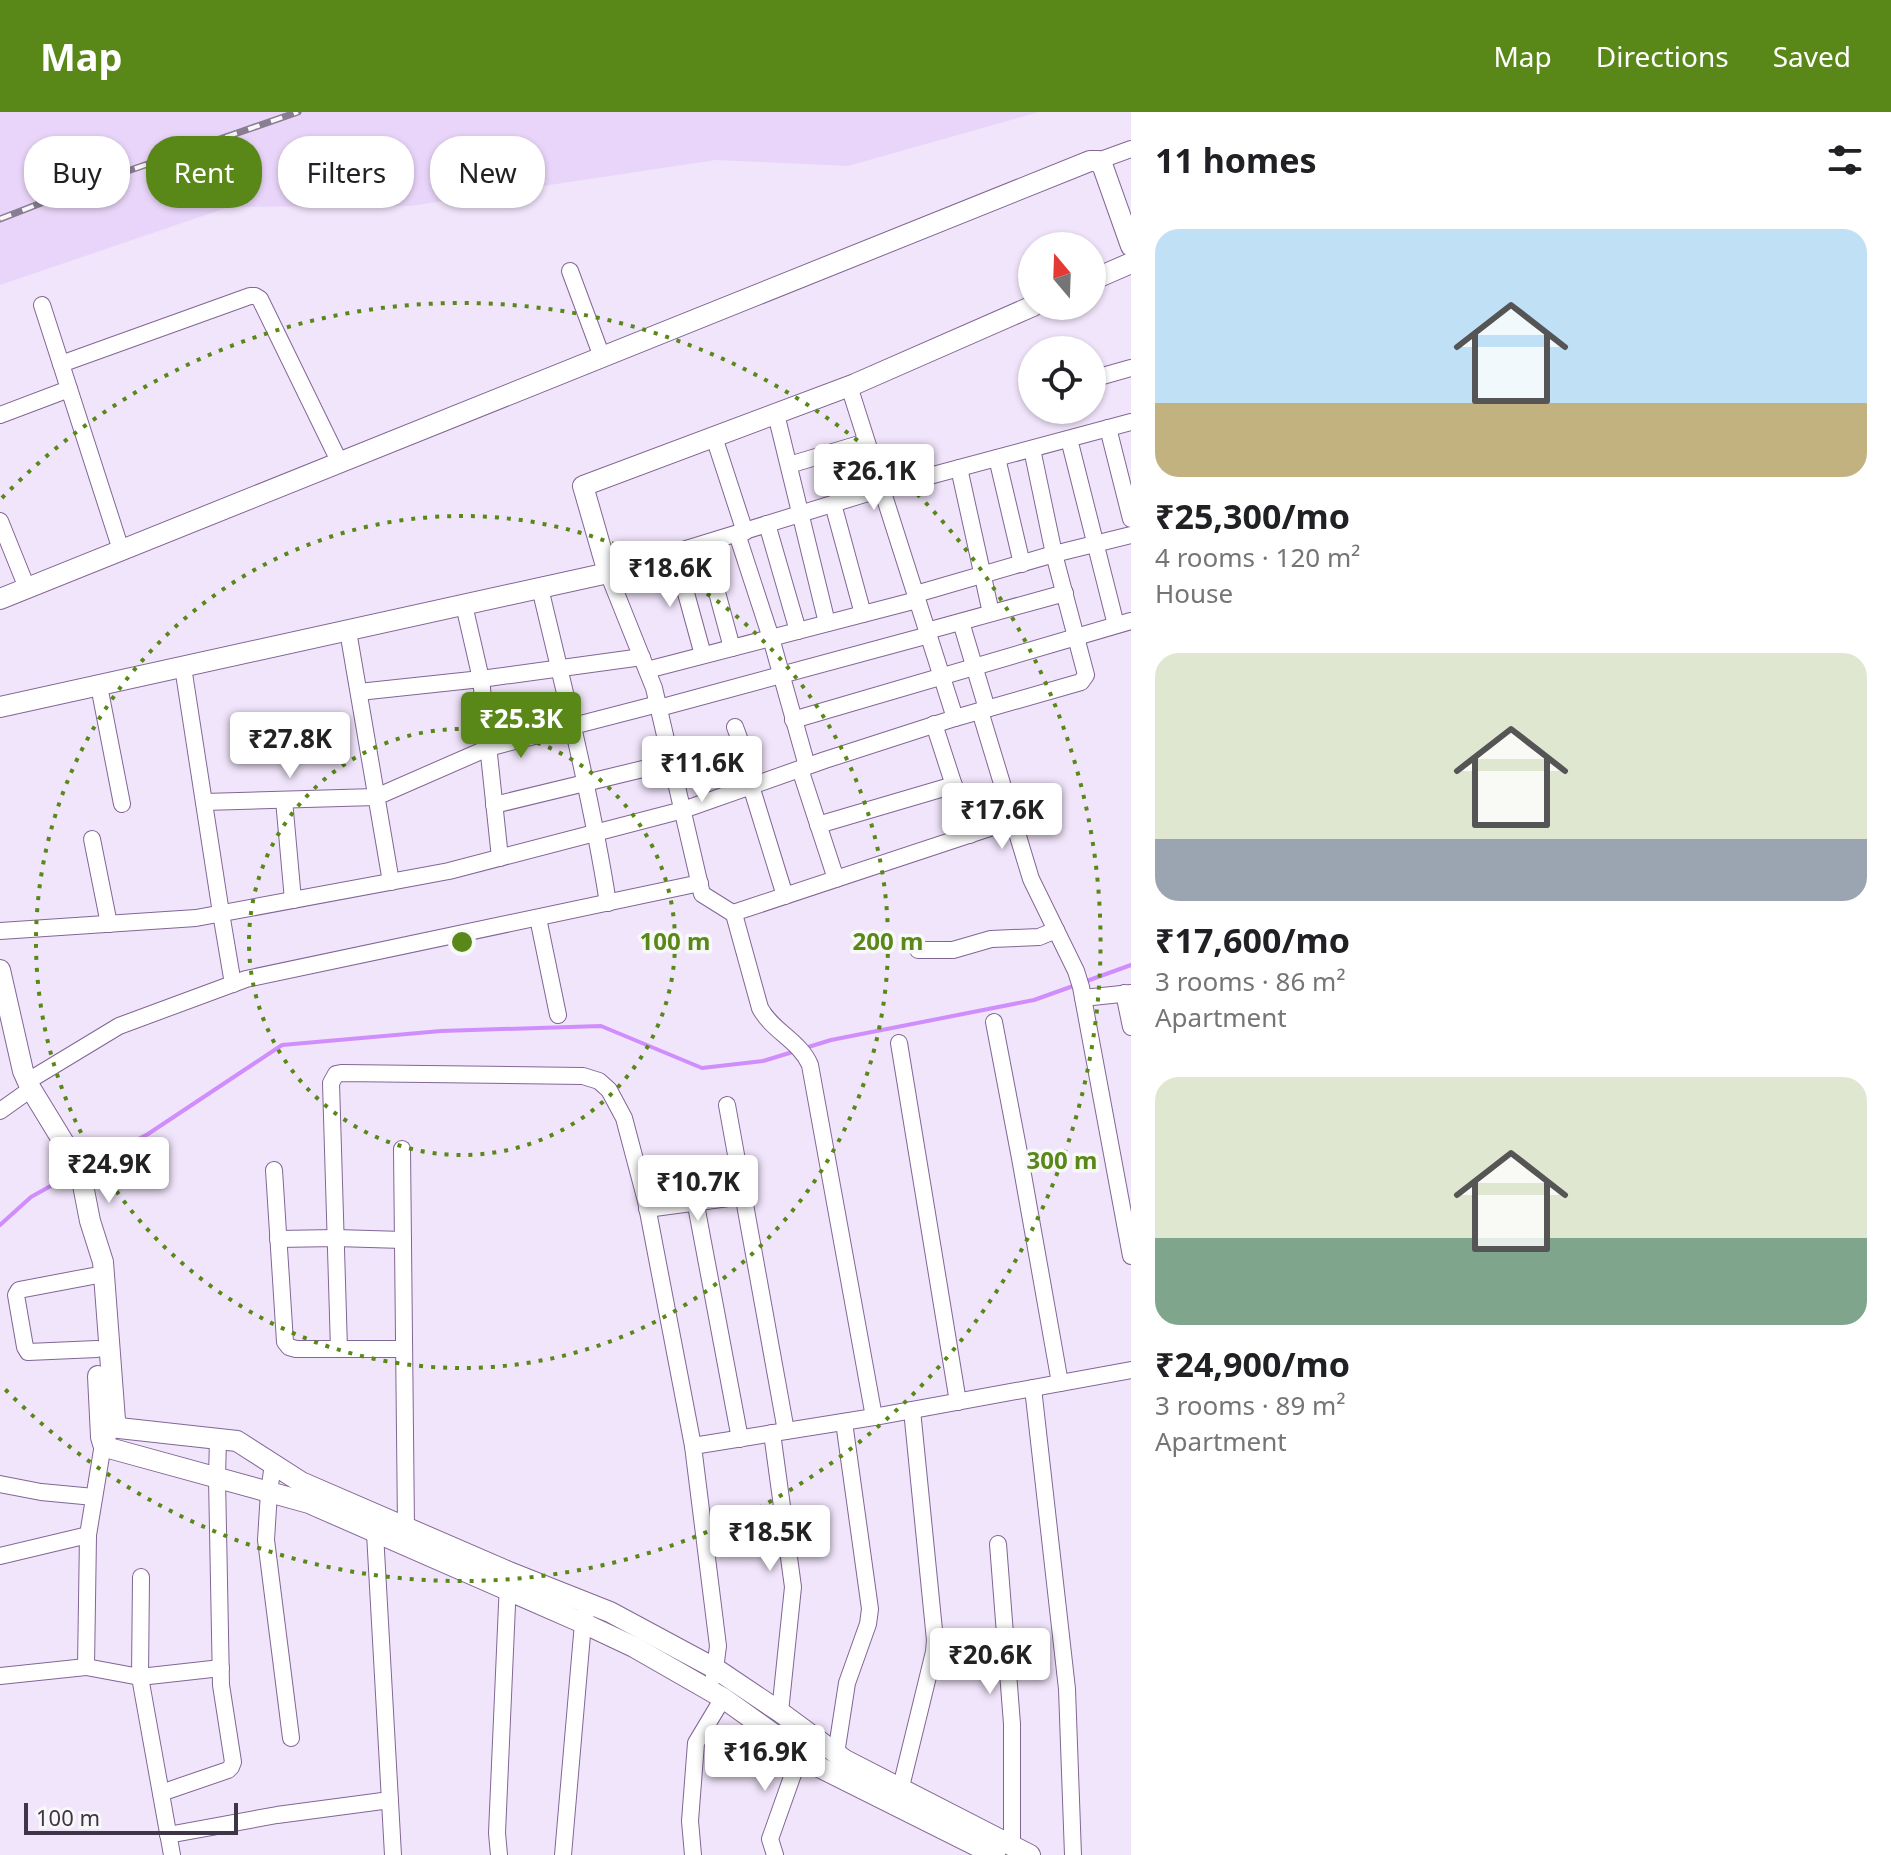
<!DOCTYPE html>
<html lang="en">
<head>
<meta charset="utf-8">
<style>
	:root { --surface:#fff; --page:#f2f2f2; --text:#202124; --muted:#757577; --accent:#598718 }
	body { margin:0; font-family:"Noto Sans",sans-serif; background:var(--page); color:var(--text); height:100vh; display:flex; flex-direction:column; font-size:30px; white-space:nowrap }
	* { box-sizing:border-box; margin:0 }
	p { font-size:26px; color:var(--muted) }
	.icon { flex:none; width:44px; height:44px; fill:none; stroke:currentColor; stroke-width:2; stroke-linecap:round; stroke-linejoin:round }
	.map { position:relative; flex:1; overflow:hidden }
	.panel { display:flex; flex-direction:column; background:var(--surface); width:760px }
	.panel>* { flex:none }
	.guide { position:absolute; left:24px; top:24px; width:760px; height:72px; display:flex; gap:16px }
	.needle { width:52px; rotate:341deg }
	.tools { position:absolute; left:1018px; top:120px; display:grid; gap:16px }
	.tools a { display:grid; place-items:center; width:88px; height:88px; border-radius:50%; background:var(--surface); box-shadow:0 2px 6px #0004; font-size:40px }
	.scale { position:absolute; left:24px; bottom:20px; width:214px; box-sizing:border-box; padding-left:8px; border:4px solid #403448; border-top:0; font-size:22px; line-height:28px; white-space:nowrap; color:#403448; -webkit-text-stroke:6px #f8f8f8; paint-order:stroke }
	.price { position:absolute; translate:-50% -68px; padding:0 18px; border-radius:8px; background:#fff; color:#222; font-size:26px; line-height:52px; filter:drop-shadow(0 2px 4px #0008) }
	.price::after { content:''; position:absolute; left:50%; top:48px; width:24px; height:18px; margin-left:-12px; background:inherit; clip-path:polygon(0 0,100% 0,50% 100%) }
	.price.selected { background:var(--accent); color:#fff }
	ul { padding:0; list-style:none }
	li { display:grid; align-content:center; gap:16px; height:424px; padding:0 24px }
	li span { display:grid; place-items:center; height:248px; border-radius:24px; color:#555 }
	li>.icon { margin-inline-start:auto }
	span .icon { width:144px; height:144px; fill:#fffc; stroke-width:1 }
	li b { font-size:34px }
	h2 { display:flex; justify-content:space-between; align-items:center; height:96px; padding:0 24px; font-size:34px }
	.pill { padding:0 28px; border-radius:32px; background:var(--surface); box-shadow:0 2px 6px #0004; font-size:28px; line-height:72px }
	.pill.selected { background:var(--accent); color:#fff }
	header { display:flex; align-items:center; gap:48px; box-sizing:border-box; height:112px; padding:0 40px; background:var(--accent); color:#fff }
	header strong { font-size:38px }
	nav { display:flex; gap:44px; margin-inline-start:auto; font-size:28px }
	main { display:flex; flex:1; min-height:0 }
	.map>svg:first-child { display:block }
</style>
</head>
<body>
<header>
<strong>Map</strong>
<nav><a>Map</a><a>Directions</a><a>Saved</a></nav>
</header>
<main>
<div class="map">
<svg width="1131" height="1743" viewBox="0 0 1131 1743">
	<rect width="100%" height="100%" fill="#f1e5fb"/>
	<!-- built -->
	<polygon fill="#e9d5f9" points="0,0 1039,0 848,54 716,48 411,94 229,95 0,173"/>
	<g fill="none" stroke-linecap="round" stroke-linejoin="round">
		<!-- stream -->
		<g stroke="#d08dfc" stroke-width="4">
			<polyline points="1084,870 1131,853"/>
			<polyline points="805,936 831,928 1034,888 1076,873"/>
			<polyline points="84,1056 148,1022 282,933 441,919 601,914 702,956 763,949 796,939"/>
			<polyline points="0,1113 31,1085 72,1062"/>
		</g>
		<!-- minor casing -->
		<g stroke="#826695" stroke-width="18">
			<g id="minor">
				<polyline points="1098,49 1131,37"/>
				<polyline points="570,159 602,245"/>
				<polyline points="42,193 121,438"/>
				<polyline points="61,252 250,184 255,184 260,187 340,351"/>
				<polyline points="1092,267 1131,256"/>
				<polyline points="776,302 827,511"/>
				<polyline points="0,303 69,277"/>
				<polyline points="1108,316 1131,407"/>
				<polyline points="714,325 745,420"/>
				<polyline points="1069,327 1116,513"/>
				<polyline points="997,346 1022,452"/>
				<polyline points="789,353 866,330"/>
				<polyline points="959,356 991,501"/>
				<polyline points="833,392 863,502"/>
				<polyline points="0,409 27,476"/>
				<polyline points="767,412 798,519"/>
				<polyline points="737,422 771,526 807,654"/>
				<polyline points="704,432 732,536"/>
				<polyline points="675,441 703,543"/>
				<path d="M540,476C565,581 591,684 608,791"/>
				<polyline points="916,482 1054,442 1131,423"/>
				<polyline points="464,493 481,567 500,746"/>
				<polyline points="961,510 987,597"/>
				<polyline points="348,519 391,770"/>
				<polyline points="927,519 1065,481"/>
				<polyline points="183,555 221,801 233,872"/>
				<polyline points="647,558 917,488"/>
				<polyline points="99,574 122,692"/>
				<polyline points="359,580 481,567 642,545"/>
				<polyline points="659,596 929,523"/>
				<polyline points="980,599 1031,767 1076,859 1081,875 1131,1144"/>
				<polyline points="955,606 1081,570 1086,563 1054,442 1032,337"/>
				<polyline points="793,608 1131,509"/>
				<polyline points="934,612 970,723"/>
				<polyline points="735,615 756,672"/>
				<polyline points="800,657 836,767"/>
				<polyline points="751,674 785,784"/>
				<polyline points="284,688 293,788"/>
				<polyline points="204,690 376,685 488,636 658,592"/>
				<polyline points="494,693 672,650"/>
				<polyline points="818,713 954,673"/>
				<polyline points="92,727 109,812"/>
				<polyline points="733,801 1014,708"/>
				<polyline points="538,806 558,903"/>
				<polyline points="0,819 196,806 449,759 683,698 825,648 955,606 849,274"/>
				<polyline points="918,838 953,838 991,827 1039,825 1056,818"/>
				<polyline points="1124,881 1131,915"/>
				<polyline points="1083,886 1131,881"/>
				<polyline points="994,910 1020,1046 1060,1271"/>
				<polyline points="899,931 958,1290"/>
				<polyline points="28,969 119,914 246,867 700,771"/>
				<polyline points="727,993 786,1319"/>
				<polyline points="0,999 31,977"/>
				<polyline points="402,1037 406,1415"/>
				<polyline points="689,1056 740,1327"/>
				<polyline points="274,1058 285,1230 289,1235 296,1237 404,1237"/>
				<polyline points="647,1097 743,1084"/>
				<polyline points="278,1127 336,1126 403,1128"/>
				<polyline points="93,1164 19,1178 16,1183 25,1235 28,1240 97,1237"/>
				<polyline points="339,1237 331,971 336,962 341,961 583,964 599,969 609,978 624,1006 646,1089 693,1334"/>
				<polyline points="1033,1276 1067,1577 1073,1743"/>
				<path d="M874,1305L810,953C800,929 772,919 760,896L734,802L702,782L654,576L608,461L881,377L1131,310"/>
				<polyline points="772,1321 793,1475 780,1600"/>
				<polyline points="273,1352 269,1380 266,1428 291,1626"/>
				<polyline points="0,1372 41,1380 94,1385"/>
				<polyline points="377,1413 375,1421 393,1743"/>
				<polyline points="88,1423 86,1555 140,1565 172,1743"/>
				<polyline points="998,1432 1012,1612 1012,1734"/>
				<polyline points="0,1444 88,1423 103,1332 109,1322"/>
				<polyline points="141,1465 140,1565 221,1556"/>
				<polyline points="0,1564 86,1555"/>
				<polyline points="714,1565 718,1534 693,1334 874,1305 1131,1258"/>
				<polyline points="836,1642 847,1571 868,1512 870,1497 844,1310"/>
				<polyline points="161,1681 228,1658 231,1655 233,1650 221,1573 217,1366 218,1326"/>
				<polyline points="898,1687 934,1540 935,1528 912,1298"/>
				<polyline points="168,1723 277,1703 390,1688"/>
				<polyline points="499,1743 497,1721 508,1470"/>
				<polyline points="563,1743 583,1511 586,1501"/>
				<polyline points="693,1743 690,1709 696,1631 723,1586"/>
				<polyline points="775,1743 770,1727 803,1634"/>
			</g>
		</g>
		<!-- major casing -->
		<g stroke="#826695" stroke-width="22">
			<g id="major">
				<polyline points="1092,168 1131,151"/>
				<polyline points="0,487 1090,49 1098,49 1103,55 1131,134"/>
				<polyline points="0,595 608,461 583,374 855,272 1033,194"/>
				<polyline points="0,858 23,959 31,977 75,1049 82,1068 90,1109 103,1150 115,1308 119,1316 237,1329 301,1370 509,1460 610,1500 716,1557 780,1600 845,1648 1030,1743"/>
				<polyline points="98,1264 101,1325 103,1332 109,1336 309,1391 583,1511 634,1535 723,1586 821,1656 995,1743"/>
			</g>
		</g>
		<!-- minor -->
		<use href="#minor" stroke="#fff" stroke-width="16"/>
		<!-- major -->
		<use href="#major" stroke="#fff" stroke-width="20"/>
		<!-- rail casing -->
		<g stroke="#897d92" stroke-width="7">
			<polyline id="rail" points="0,107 93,71 298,0"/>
		</g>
		<!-- rail -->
		<use href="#rail" stroke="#f8f8f8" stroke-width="4" stroke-dasharray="12" stroke-linecap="butt"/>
	</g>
	<!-- distance rings -->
	<g fill="none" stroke="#598718" stroke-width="4" stroke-dasharray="4 8">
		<circle cx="462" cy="830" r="213"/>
		<circle cx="462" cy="830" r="426"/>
		<path d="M2 386A639 639 0 1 1 2 1274"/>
	</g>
	<circle cx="462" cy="830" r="12" fill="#598718" stroke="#f8f8f8" stroke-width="4"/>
	<g font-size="24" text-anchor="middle" font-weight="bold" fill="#598718" stroke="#f8f8f8" stroke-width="7" stroke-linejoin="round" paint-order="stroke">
		<text x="675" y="838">100 m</text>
		<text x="888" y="838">200 m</text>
		<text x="1062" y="1057">300 m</text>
	</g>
</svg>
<div class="tools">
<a><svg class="needle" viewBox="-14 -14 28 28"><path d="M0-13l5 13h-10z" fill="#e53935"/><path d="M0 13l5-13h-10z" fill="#757577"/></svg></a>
<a><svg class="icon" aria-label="locate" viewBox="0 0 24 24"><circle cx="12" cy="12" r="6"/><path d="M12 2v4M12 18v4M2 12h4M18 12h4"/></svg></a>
</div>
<div class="scale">100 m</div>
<b class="price" style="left:874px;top:400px">₹26.1K</b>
<b class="price" style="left:670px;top:497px">₹18.6K</b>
<b class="price selected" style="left:521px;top:648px">₹25.3K</b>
<b class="price" style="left:290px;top:668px">₹27.8K</b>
<b class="price" style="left:702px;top:692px">₹11.6K</b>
<b class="price" style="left:1002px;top:739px">₹17.6K</b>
<b class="price" style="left:109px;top:1093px">₹24.9K</b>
<b class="price" style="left:698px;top:1111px">₹10.7K</b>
<b class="price" style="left:770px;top:1461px">₹18.5K</b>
<b class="price" style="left:990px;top:1584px">₹20.6K</b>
<b class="price" style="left:765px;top:1681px">₹16.9K</b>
<div class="guide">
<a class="pill">Buy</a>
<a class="pill selected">Rent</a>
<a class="pill">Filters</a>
<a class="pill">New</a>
</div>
</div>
<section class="panel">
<h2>11 homes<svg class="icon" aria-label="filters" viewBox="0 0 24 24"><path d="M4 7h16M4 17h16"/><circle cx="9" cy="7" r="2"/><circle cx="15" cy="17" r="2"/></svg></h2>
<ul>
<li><span style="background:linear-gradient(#bfe0f5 70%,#c2b280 0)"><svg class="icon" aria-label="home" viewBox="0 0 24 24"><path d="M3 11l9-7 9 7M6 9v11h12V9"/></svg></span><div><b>₹25,300/mo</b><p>4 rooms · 120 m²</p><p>House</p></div></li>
<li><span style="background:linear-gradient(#dfe7d0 75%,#9aa5b1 0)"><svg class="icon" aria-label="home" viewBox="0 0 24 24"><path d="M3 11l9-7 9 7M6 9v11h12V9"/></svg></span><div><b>₹17,600/mo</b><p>3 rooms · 86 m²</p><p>Apartment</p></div></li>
<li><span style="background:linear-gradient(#dfe7d0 65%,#7fa58c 0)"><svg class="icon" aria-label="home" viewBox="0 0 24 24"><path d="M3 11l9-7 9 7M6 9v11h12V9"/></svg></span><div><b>₹24,900/mo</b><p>3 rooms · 89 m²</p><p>Apartment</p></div></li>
</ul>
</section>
</main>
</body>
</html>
